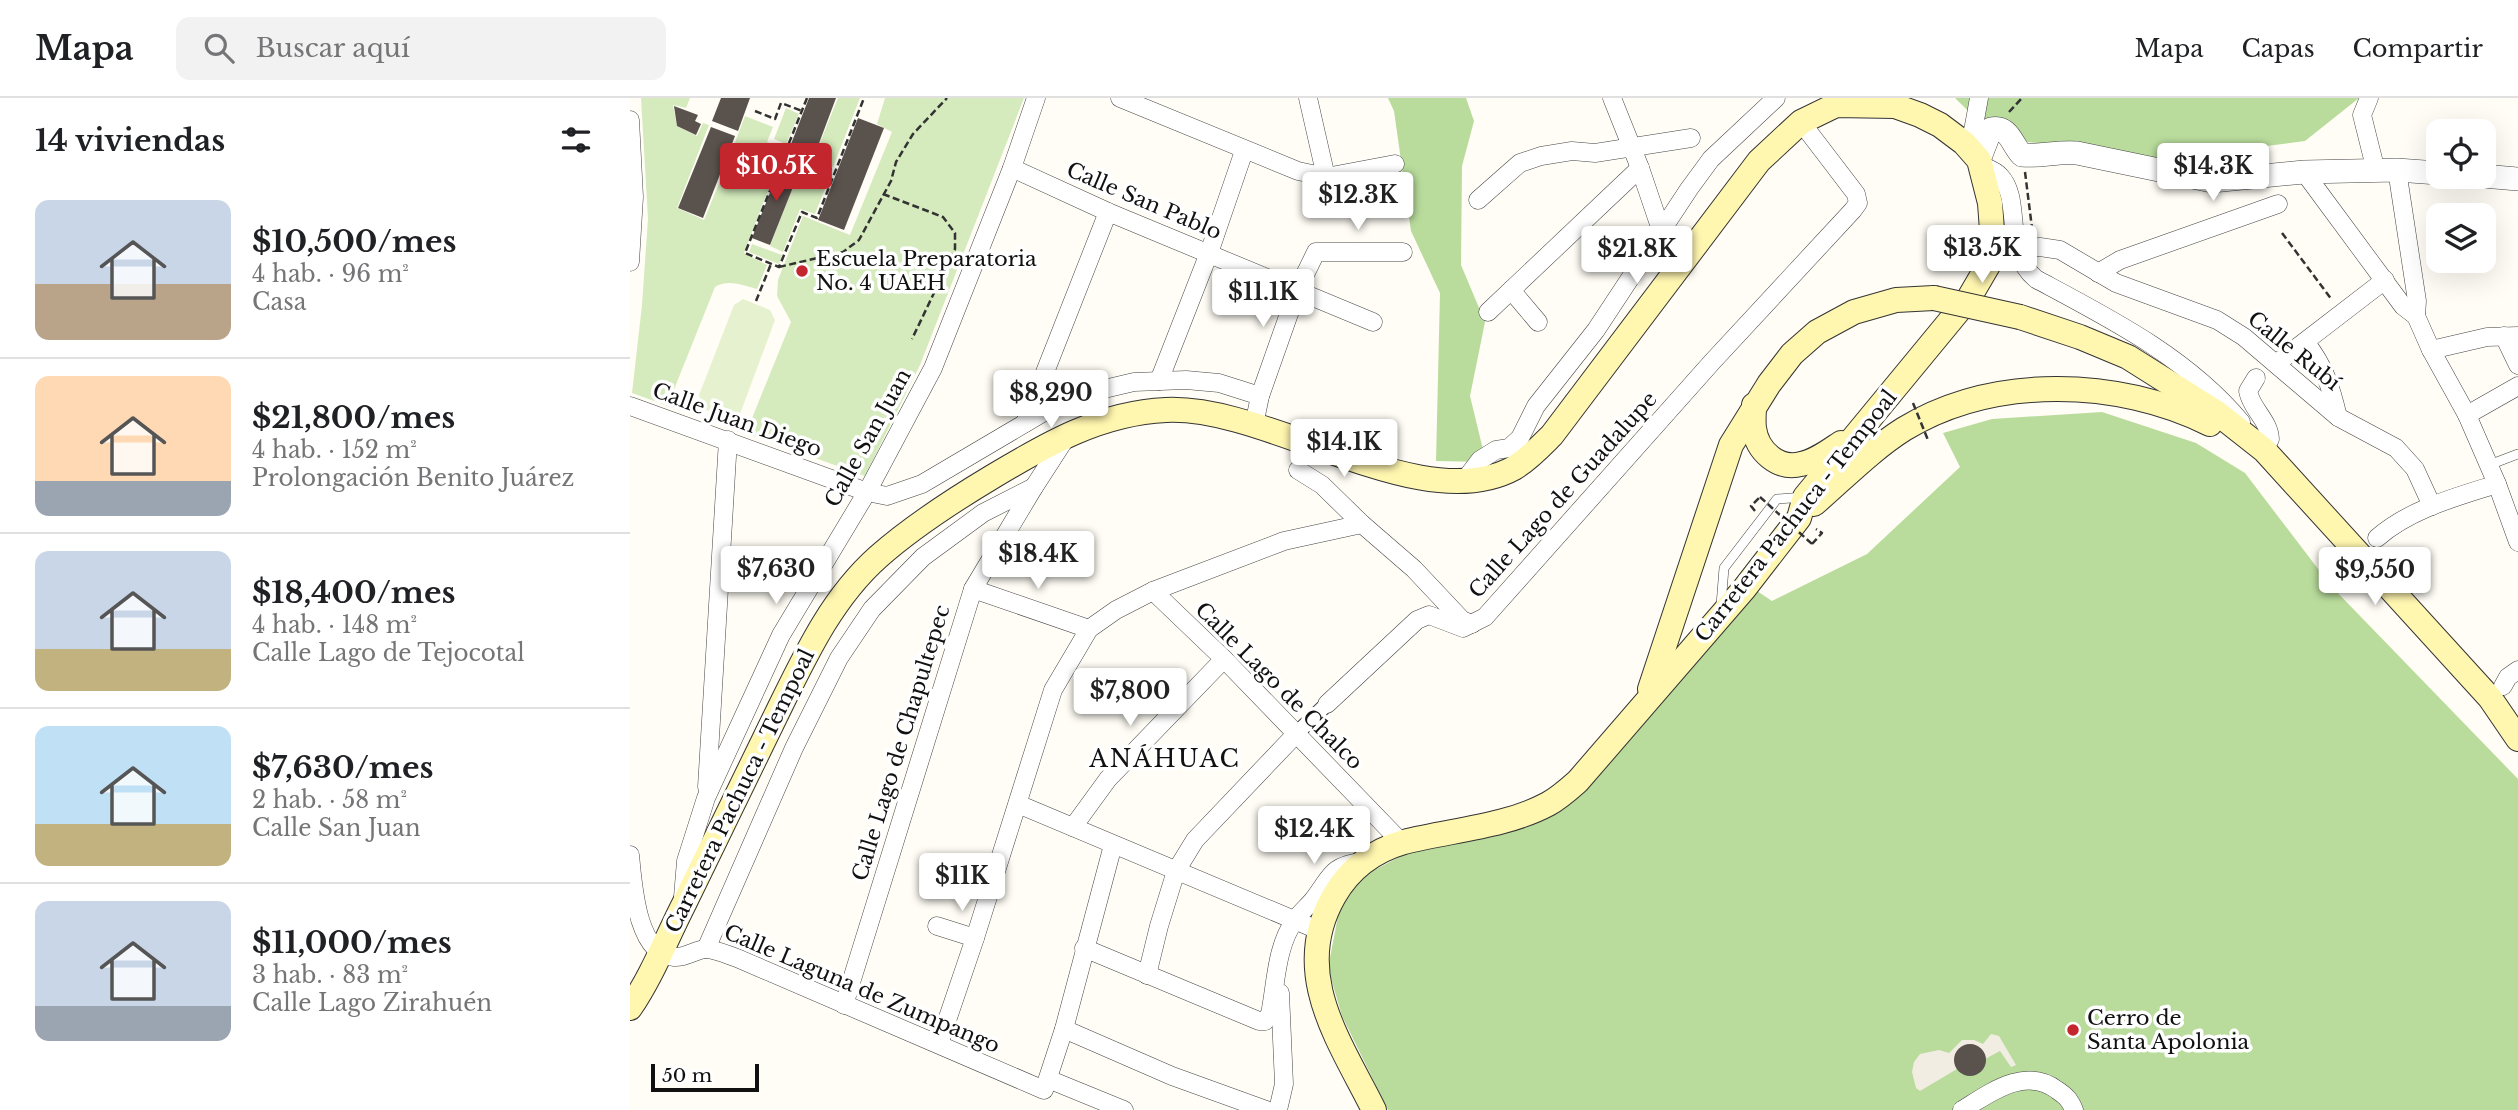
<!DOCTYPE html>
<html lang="es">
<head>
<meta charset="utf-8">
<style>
	:root { --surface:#fff; --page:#f2f2f2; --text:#202124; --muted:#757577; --line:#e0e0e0; --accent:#c4262e }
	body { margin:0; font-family:"Libre Baskerville",serif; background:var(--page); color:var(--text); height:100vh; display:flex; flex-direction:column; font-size:26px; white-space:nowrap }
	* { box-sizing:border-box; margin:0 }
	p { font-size:23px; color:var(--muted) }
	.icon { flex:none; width:38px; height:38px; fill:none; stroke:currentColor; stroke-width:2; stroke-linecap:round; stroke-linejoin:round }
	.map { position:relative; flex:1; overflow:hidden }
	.details { display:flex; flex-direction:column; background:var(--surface); width:630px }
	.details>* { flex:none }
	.tools { position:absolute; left:1796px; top:21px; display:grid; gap:14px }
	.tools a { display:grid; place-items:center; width:70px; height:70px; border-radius:14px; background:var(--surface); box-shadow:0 7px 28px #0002; font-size:35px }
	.scale { position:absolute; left:21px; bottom:18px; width:108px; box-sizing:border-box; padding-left:7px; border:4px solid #111; border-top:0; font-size:19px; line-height:24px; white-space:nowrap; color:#111; -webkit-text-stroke:5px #fff; paint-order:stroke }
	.price { position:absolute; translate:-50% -60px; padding:0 16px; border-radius:7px; background:#fff; color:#222; font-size:23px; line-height:46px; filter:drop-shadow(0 2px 4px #0008) }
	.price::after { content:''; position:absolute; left:50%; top:42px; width:21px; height:16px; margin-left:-10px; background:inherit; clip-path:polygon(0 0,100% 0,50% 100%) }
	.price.selected { background:var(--accent); color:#fff }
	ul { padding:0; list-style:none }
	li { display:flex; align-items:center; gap:21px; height:175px; padding:0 35px }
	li+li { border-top:2px solid var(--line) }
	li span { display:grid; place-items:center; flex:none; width:196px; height:140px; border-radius:14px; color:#555 }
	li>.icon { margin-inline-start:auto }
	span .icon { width:84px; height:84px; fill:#fffc; stroke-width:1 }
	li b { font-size:30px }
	h2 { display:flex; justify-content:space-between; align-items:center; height:84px; padding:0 35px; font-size:30px }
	header { display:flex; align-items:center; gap:42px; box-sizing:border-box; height:98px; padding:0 35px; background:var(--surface); border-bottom:2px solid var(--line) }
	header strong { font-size:33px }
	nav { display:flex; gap:38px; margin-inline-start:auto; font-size:24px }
	.search { width:490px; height:63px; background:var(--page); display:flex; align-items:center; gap:18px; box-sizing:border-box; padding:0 24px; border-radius:14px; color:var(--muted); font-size:26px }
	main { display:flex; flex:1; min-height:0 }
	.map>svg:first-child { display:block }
</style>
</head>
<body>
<header>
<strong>Mapa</strong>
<div class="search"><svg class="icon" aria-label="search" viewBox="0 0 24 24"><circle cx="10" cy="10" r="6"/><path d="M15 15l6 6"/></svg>Buscar aquí</div>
<nav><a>Mapa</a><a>Capas</a><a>Compartir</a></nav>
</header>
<main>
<section class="details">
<h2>14 viviendas<svg class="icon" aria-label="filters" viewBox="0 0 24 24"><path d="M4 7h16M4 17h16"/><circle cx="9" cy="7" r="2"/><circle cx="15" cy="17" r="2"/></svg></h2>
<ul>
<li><span style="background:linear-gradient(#c9d6e8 60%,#b9a48a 0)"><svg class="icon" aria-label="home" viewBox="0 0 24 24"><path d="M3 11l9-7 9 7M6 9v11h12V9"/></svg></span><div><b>$10,500/mes</b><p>4 hab. · 96 m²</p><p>Casa</p></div></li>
<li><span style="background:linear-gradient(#ffd9b3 75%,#9aa5b1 0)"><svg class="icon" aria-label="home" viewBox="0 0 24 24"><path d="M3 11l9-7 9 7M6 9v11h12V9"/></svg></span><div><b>$21,800/mes</b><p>4 hab. · 152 m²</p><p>Prolongación Benito Juárez</p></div></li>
<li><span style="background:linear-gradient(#c9d6e8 70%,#c2b280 0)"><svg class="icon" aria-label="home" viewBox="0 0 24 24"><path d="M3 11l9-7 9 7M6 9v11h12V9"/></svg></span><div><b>$18,400/mes</b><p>4 hab. · 148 m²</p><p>Calle Lago de Tejocotal</p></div></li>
<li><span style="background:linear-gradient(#bfe0f5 70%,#c2b280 0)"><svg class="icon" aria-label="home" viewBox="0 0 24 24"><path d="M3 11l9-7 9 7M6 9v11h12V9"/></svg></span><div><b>$7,630/mes</b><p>2 hab. · 58 m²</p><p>Calle San Juan</p></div></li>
<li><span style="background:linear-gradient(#c9d6e8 75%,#9aa5b1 0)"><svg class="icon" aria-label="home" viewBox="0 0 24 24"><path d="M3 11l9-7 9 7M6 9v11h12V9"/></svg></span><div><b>$11,000/mes</b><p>3 hab. · 83 m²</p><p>Calle Lago Zirahuén</p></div></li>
</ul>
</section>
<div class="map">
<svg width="1888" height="1012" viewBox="0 0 1888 1012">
	<rect width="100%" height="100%" fill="#fffdf5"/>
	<!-- green -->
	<g fill="#d5ebbd">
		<path d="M11,0H60L56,10L43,7L47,28L67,38L73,25L79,27L47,110L74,122L97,66L142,82L114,155L137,167L127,191C112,187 98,181 85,189L43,294L54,305L52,313L2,295L12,207L18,121Z"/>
		<polygon points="208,0 230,0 203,69 183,62"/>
		<polygon points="255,0 394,0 290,267 235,378 116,335 161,224 147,198 148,182 173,118 220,137 262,34 247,26"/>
		<polygon points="156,10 169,16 156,46 144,41"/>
		<polygon points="115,18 143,29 137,44 154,51 144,78 99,60"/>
		<polygon points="173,63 201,75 185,116 170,111 153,154 140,148"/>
		<polygon points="122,146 152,157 149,166 119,154"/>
	</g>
	<!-- forest -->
	<g fill="#b9dc9c">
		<polygon points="758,0 836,0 844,23 832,68 831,167 855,224 840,298 856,364 806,363 810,195 781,133 764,13"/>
		<polygon points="1325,0 1729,0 1675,43 1537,61 1366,40"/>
		<polygon points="1472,314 1566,345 1615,375 1701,488 1888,681 1888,1012 758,1012 712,918 698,870 709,813 731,779 777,755 890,725 1127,493 1142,503 1237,456 1330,369 1313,335 1362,321"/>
	</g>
	<!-- pitch -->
	<polygon fill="#e6f2cf" points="113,201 140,212 145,222 110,316 103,321 73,311 69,297 104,207"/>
	<!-- plaza -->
	<polygon fill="#f1ede2" points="1361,936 1369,938 1386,967 1381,969 1370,953 1355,961 1351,951 1342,946 1337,947 1328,952 1325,956 1327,971 1290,993 1286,990 1282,974 1284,964 1290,956 1309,952 1319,955 1332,942 1344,942 1353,946"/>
	<!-- building -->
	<g fill="#5a524d">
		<polygon points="91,0 120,0 108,33 82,23"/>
		<polygon points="179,0 206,0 185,56 161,46"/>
		<polygon points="44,8 68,17 65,23 71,26 66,37 47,28"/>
		<polygon points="228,20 254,30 214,132 188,122"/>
		<polygon points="81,29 105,38 73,120 48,110"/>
		<polygon points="153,62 171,69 140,147 122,140"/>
		<circle cx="1340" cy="962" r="16"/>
	</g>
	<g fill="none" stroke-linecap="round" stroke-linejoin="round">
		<!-- service casing -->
		<g stroke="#444" stroke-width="10">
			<g id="service">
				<polyline points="1859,367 1888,356"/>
				<polyline points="1091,507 1094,470 1147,401 1174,399"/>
			</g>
		</g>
		<!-- pedestrian casing -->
		<g stroke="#444" stroke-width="16">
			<polyline id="pedestrian" points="666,636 697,606"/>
		</g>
		<!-- minor casing -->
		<g stroke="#444" stroke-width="19">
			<g id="minor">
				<polyline points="490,0 668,73 696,79 765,66"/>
				<polyline points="678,0 696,79"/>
				<polyline points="982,0 1010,70 1031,132"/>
				<polyline points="1739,0 1732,17 1746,73"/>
				<polyline points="0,22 4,99 0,164"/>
				<polyline points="1334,45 1343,33 1349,0"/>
				<path d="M1350,67C1357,70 1365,72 1370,78C1393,102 1372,153 1406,181C1479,220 1557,259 1611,324"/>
				<polyline points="382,70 478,114 743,224"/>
				<polyline points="1767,72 1787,203 1786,218"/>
				<polyline points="1674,74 1773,208 1786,218 1801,252 1837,317 1867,386 1888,444"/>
				<polyline points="848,102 890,65 911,58 942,53 965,55 1061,40"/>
				<polyline points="1388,151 1410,149 1430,152 1486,185 1587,222 1614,239 1708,319 1766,350 1785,371 1802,408"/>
				<polyline points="1468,175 1490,162 1648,106"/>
				<polyline points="881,192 908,224"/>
				<polyline points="858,214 1010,70"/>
				<polyline points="1874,238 1888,267"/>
				<path d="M1676,245C1695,269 1701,290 1708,319"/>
				<polyline points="1801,252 1857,239 1888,238"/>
				<polyline points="1647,265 1755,182"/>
				<path d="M1626,280L1618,293C1621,311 1639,322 1640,341L1634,352L1629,346"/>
				<polyline points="529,283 579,155 614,53"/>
				<polyline points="0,308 237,394 257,398 292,386 414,314 470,292 504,284 556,282 589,285 630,298"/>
				<polyline points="1837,317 1888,288"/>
				<polyline points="395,325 478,114"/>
				<polyline points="624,327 630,298 667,193 686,154 773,154"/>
				<polyline points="668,372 692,387 732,426 784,471 832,522 842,526"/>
				<polyline points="834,383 850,362 866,352 879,350 890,340 906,308 966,232 1059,91 1081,61 1146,0"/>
				<path d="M1747,440C1780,411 1826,399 1867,386"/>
				<polyline points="343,491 459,531"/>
				<polyline points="523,493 594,561 772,745"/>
				<polyline points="1873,588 1878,579 1888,572"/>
				<polyline points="697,606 787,522 799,517 833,530 855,519 1082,264 1223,112 1228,105 1226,96 1171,24"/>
				<polyline points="77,689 98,342"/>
				<polyline points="388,706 688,832"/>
				<polyline points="443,729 478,681 594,561"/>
				<path d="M0,757C3,785 6,856 44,859C55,860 65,852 75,851C85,851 98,857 107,860L414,992L434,931L483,747"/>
				<polyline points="53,799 56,763 76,700 151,537 237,394 303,270 382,70 406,0"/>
				<polyline points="307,828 345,840"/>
				<path d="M454,850L629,923H635L640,916C646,886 646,848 665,822C670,815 677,809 683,802C701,779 700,768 731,764"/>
				<polyline points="76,851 164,650 209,560 242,511 293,459 353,415 404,389"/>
				<polyline points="517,877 529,828 546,773 565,742 666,636"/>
				<polyline points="214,907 343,491 404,389 437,338"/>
				<polyline points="434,931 542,978 636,1012"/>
				<polyline points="309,946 345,840 423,592 459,531 486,512 523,493 654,443 732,426"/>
				<polyline points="418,981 494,1012"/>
				<polyline points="648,1012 654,986 650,895"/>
				<path d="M1332,1012C1360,995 1395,968 1427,992C1436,998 1440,1002 1444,1012"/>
			</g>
		</g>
		<!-- tertiary casing -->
		<g stroke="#444" stroke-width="24">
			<g id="tertiary">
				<path d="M1349,62L1361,31C1379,27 1382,47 1392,57C1410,59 1428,53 1447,55L1582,83L1674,74L1767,72L1808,75"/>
				<polyline points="1853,78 1888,81"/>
			</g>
		</g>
		<!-- secondary casing -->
		<g stroke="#333" stroke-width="26">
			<g id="secondary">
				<polyline points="1390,219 1450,239 1498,259 1587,315 1634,352 1860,600 1888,641"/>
				<path d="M1124,307C1124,315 1123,323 1124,330C1127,353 1148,372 1171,366C1186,363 1199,353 1211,345"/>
				<path d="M1184,406C1213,381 1241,352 1274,331C1363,277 1488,280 1580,326"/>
				<polyline points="1020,591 1101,347 1139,286 1162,256 1187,234 1224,214 1266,202 1304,200"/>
				<path d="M0,910C22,878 37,839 55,804C86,739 118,675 149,611C176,556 202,500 248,459C283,428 322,403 362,379C417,346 470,315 536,312C640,307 791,421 884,370C899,361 910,349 922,337L1129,63L1171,24L1206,7L1265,8L1290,17L1310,27L1334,45L1349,62L1360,105L1362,132L1360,164L1339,200L1175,399L1169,420L1114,491L948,683C939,691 929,700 918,706C875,729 821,732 774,744C743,753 720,770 704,798C660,875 709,942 744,1012"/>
			</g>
		</g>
		<!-- path -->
		<g stroke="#333" stroke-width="2.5" stroke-dasharray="7 3.5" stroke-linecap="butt">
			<polyline points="177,0 115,155 149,169 172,114 187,120 234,0"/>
			<polyline points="125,13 145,21 151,5 172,13"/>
			<polyline points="1379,14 1392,0"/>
			<polyline points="156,54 205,73"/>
			<polyline points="98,62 145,81"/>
			<polyline points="1395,74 1402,130"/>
			<polyline points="1821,89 1839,89"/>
			<polyline points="253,96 313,119 325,135 325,151 282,241"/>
			<polyline points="1652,135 1702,202"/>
			<polyline points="149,169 213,154 229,142 261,83 266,64 283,36 317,0"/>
			<polyline points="126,203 141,166"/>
			<polyline points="1125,413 1121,408 1130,399"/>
			<polyline points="1182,446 1192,435 1186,431"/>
		</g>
		<!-- service -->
		<use href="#service" stroke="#fff" stroke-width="9"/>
		<!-- pedestrian -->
		<use href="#pedestrian" stroke="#fff" stroke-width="14"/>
		<!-- minor -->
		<use href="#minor" stroke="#fff" stroke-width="18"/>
		<!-- tertiary -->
		<use href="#tertiary" stroke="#fff" stroke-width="23"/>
		<!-- secondary -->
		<use href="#secondary" stroke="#fff6b0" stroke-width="24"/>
		<!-- secondary-bridge casing -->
		<g stroke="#333" stroke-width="26" stroke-linecap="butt">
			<polyline id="secondary-bridge" points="1304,200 1390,219"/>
		</g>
		<!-- path-bridge -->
		<g stroke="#333" stroke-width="2.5" stroke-dasharray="7 3.5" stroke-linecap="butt">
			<polyline points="1283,305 1298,342"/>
			<polyline points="1130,399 1182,446"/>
		</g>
		<!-- secondary-bridge -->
		<use href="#secondary-bridge" stroke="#fff6b0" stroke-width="24"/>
	</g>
	<!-- markers -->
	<g fill="#c4262e" stroke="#fff" stroke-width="2.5">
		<circle cx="172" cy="173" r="7"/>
		<circle cx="1443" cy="932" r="7"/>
	</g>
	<g text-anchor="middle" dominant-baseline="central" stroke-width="7" stroke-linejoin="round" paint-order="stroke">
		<!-- street labels -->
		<g font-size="21" fill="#111" stroke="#fff">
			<text transform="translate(514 103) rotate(23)">Calle San Pablo</text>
			<text transform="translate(1664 253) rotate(39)">Calle Rubí</text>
			<text transform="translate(107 322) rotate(20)">Calle Juan Diego</text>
			<text transform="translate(238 340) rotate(-61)">Calle San Juan</text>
			<text transform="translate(933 397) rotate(-48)">Calle Lago de Guadalupe</text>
			<text transform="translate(1166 418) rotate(-52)">Carretera Pachuca - Tempoal</text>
			<text transform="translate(649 588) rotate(45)">Calle Lago de Chalco</text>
			<text transform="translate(271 645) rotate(-73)">Calle Lago de Chapultepec</text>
			<text transform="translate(110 693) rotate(-64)">Carretera Pachuca - Tempoal</text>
			<text transform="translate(232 891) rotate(23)">Calle Laguna de Zumpango</text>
		</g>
		<!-- poi labels -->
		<g font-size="21" fill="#111" stroke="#fff" text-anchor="start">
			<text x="186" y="161">Escuela Preparatoria<tspan x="186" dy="24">No. 4 UAEH</tspan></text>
			<text x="1457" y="920">Cerro de<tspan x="1457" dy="24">Santa Apolonia</tspan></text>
		</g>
		<!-- quarter labels -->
		<g font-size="24" letter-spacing="2" fill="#111" stroke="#fff">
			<text x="535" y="660">ANÁHUAC</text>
		</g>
	</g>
</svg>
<div class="tools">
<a><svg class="icon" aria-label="locate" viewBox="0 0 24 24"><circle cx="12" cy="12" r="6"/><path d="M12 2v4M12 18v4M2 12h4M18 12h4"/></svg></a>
<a><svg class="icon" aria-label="layers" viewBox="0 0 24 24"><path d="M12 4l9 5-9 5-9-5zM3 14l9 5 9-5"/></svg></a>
</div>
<div class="scale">50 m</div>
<b class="price selected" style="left:146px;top:105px">$10.5K</b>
<b class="price" style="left:1583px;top:105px">$14.3K</b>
<b class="price" style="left:728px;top:134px">$12.3K</b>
<b class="price" style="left:1352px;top:187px">$13.5K</b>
<b class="price" style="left:1007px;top:188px">$21.8K</b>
<b class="price" style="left:633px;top:231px">$11.1K</b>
<b class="price" style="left:421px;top:332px">$8,290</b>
<b class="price" style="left:714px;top:381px">$14.1K</b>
<b class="price" style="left:408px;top:493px">$18.4K</b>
<b class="price" style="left:146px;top:508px">$7,630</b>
<b class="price" style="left:1745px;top:509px">$9,550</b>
<b class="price" style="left:500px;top:630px">$7,800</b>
<b class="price" style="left:684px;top:768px">$12.4K</b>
<b class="price" style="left:332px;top:815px">$11K</b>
</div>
</main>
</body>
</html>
